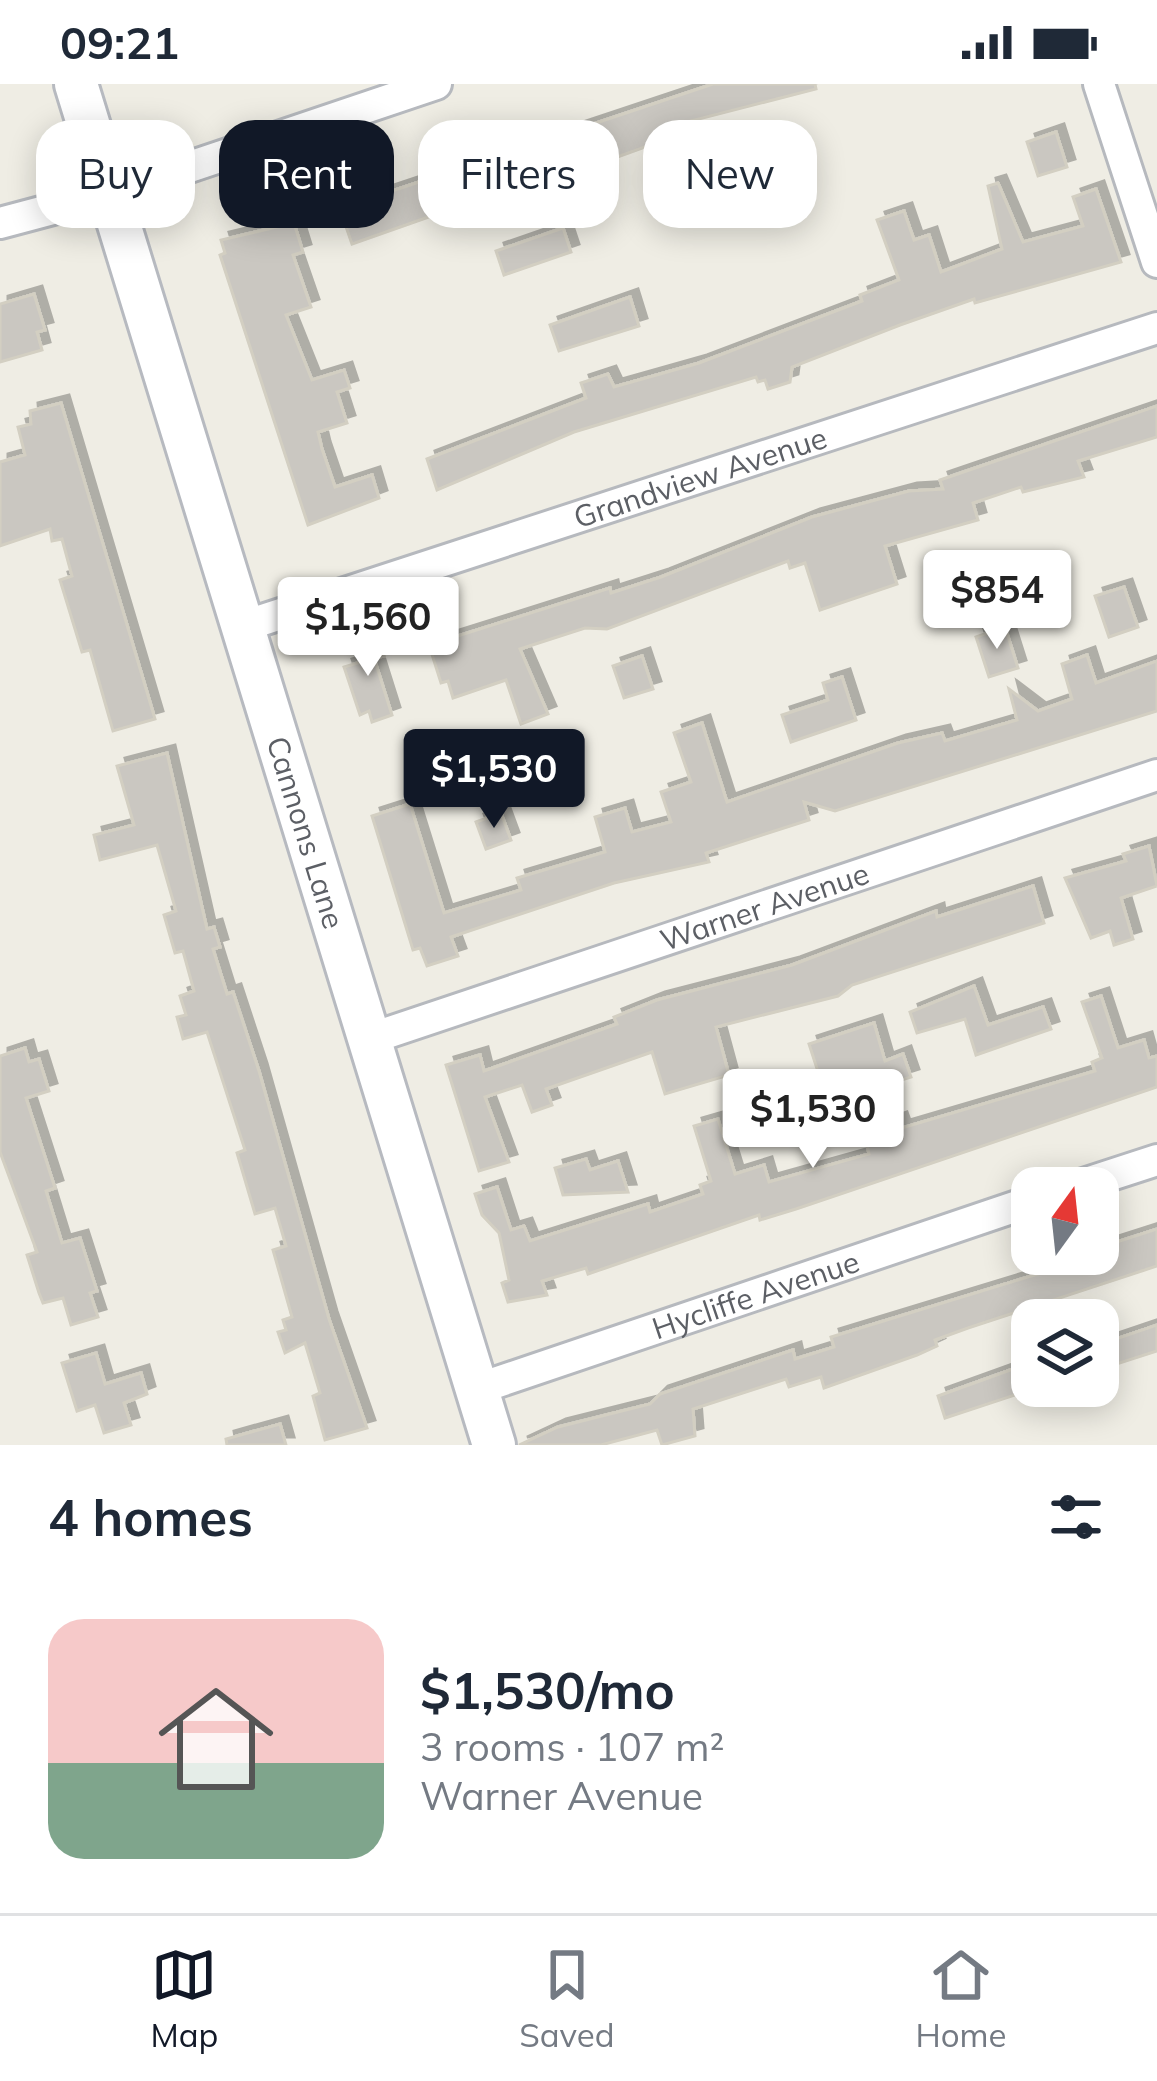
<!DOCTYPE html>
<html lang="en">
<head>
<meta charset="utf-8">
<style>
	:root { --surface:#fff; --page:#f6f6f7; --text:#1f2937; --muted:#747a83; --line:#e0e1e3; --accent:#111827 }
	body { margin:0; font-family:Mulish,sans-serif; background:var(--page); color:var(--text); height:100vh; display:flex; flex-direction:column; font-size:45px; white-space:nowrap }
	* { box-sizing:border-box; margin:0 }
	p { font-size:39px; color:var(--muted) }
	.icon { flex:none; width:66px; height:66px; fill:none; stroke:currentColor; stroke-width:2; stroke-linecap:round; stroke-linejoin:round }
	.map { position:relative; height:1361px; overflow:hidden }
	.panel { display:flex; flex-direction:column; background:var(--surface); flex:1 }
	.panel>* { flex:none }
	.banner { position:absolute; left:36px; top:36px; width:1086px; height:108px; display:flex; gap:24px }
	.needle { width:78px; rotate:15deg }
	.fabs { position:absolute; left:1011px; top:1083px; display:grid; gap:24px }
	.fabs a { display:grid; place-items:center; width:108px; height:108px; border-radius:24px; background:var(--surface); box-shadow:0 6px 30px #0003; font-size:60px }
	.price { position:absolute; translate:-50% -102px; padding:0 27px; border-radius:12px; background:#fff; color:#222; font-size:39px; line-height:78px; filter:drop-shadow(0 3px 6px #0008) }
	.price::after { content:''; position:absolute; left:50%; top:72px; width:36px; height:27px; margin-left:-18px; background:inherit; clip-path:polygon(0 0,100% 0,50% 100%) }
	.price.selected { background:var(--accent); color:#fff }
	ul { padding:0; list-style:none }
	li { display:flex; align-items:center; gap:36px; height:300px; padding:0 48px }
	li+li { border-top:3px solid var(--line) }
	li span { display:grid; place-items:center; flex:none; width:336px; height:240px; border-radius:36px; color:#555 }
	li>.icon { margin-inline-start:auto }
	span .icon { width:144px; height:144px; fill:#fffc; stroke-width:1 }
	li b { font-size:51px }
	h2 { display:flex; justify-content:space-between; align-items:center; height:144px; padding:0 48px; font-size:51px }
	.pill { padding:0 42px; border-radius:36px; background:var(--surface); box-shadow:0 6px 30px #0003; font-size:42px; line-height:108px }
	.pill.selected { background:var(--accent); color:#fff }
	.status { display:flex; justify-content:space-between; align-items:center; height:84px; padding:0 60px; background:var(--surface); direction:ltr }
	.status svg { height:33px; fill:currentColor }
	.tabs { display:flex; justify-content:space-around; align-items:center; height:168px; border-top:3px solid var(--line); background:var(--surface); font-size:33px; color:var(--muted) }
	.tabs a { display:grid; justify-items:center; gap:6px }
	.tabs .selected { color:var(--accent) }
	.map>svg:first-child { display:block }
</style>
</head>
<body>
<div class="status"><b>09:21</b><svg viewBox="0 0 49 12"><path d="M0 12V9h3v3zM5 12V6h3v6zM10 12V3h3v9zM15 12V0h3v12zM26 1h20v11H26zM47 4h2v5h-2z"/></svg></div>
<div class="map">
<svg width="1157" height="1361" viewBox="0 0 1157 1361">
	<defs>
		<filter id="shadow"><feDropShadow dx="8" dy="-8" stdDeviation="0" flood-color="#0004"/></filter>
	</defs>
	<rect width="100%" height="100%" fill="#efede4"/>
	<!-- building -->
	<g fill="#cac7c1" stroke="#d3cfc2" stroke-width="3" filter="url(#shadow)">
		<polygon points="713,0 815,0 816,5 683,39 690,61 659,71 656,59 548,98 546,93 510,104 514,118 495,123 491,111 352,160 342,131 358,125 356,119"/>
		<polygon points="1056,48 1067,83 1038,92 1027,58"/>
		<polygon points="774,56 782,79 735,96 740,111 717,120 702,79"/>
		<polygon points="998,99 1023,158 1083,142 1073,113 1096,105 1121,178 975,219 974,215 900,241 792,283 790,298 768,305 765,296 758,298 756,293 574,348 437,406 427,375 586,314 581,299 608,290 614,303 699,279 862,217 860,211 899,196 877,136 904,127 914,156 929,151 941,188 1002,165 988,102"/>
		<polygon points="294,139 303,168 293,171 311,223 286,231 312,296 344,286 350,304 337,308 347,339 318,348 322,365 335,403 372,391 379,414 308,441 220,171 225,169 221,156"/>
		<polygon points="563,144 571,168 504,191 496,167"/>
		<polygon points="34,210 45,246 37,248 42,266 0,278 0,220"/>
		<polygon points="630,213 639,242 559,267 550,241"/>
		<polygon points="61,319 155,635 113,647 90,566 82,568 60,496 72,492 62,455 52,457 50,445 0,462 0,378 25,371 18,343 31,340 30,327"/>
		<polygon points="1157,322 1157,353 1078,377 1084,393 1023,408 1021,403 973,419 978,436 885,462 897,500 820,526 805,479 790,484 788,477 607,545 585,544 520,565 548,630 521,640 506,596 453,614 448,597 441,599 429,561 610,504 611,509 661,493 812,433 909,407 943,405 940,396"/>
		<polygon points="1124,503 1138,543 1109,553 1095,512"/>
		<polygon points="1005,543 1018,584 989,593 976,553"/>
		<polygon points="377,549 384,572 374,574 392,631 372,638 369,627 360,631 344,583 371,575 360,578 353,557"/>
		<polygon points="1087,571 1096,599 1157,577 1157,627 835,727 804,718 809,736 706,769 709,778 614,799 451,853 458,872 427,882 420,864 413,866 372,732 410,720 444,829 521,806 517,794 605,768 595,733 625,724 632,748 671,738 661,708 691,698 674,649 702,639 727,718 898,659 942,649 945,657 1017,636 1009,605 1038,627 1072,615 1062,580"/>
		<polygon points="642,572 653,605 624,614 613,582"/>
		<polygon points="842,593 856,636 791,658 782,631 828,616 823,599"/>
		<polygon points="167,669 207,845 214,843 220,863 213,865 227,910 233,908 259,987 329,1235 367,1344 325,1356 313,1312 320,1309 305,1259 285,1269 278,1248 286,1246 283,1236 292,1233 273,1166 286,1162 275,1124 255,1130 237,1069 245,1066 207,948 183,955 177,933 186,931 180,912 194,907 183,867 175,869 164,831 176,827 157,761 100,776 94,751 134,741 117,682"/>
		<polygon points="501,729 511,756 486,765 476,738"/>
		<polygon points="1149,762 1157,802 1121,814 1133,855 1114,861 1110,847 1091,854 1065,794 1126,777 1123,770"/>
		<polygon points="1033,802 1044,839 852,901 838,912 716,943 729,991 665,1010 652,968 546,1005 552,1021 532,1028 522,1001 485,1013 509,1078 479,1087 446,981 480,971 484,987 617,940 614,933 657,916 792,881 936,827 937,833"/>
		<polygon points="974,902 988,941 1043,923 1051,945 976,971 965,935 917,949 910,928"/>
		<polygon points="1101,912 1118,964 1144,956 1149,974 1157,972 1157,1003 796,1125 760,1136 759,1131 588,1190 586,1184 542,1197 547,1211 508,1218 502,1199 509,1196 499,1149 482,1131 475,1110 497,1103 511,1146 524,1142 530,1157 648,1120 650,1128 703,1110 700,1101 711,1097 694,1042 718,1035 735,1090 764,1081 769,1098 869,1070 867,1061 876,1058 873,1045 899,1036 902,1044 1095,987 1092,978 1102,974 1082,918"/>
		<polygon points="874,939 885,977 903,970 911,993 816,1023 777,1013 784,1035 762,1042 755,1019 821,997 809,960"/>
		<polygon points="25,964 29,978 39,975 49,1007 26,1014 55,1104 46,1107 62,1159 80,1154 97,1207 90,1209 98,1233 71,1241 63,1214 43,1219 39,1209 27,1171 37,1168 0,1068 0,972"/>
		<polygon points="586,1075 590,1086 618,1077 628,1108 563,1111 555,1084"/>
		<polygon points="1157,1145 1157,1182 968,1244 935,1256 937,1262 917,1271 824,1304 821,1293 789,1303 786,1295 693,1325 695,1352 662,1361 657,1346 601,1361 519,1361 558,1343 650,1320 660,1310 793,1266 795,1275 834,1263 831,1253 1100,1171 1098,1164"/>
		<polygon points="1157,1241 1157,1267 1098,1286 1098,1261"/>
		<polygon points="96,1269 105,1300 141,1289 147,1310 124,1319 131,1341 104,1349 95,1321 77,1327 62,1279"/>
		<polygon points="1013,1285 1021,1309 945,1334 938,1312"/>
		<polygon points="280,1340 286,1361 227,1361 226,1355"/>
	</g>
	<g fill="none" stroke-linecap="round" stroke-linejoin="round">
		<!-- street casing -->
		<g stroke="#b6b9be" stroke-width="36">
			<g id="street">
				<polyline points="1099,0 1157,178"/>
				<polyline points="0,139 109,110 436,0"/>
				<path id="s1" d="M241,543L1157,244"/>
				<path id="s2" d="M369,955L1157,691"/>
				<polyline points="1071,1104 1157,1076"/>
				<path id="s3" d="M480,1304L1032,1117"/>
			</g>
		</g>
		<!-- secondary casing -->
		<g stroke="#b7bac0" stroke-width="48">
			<g id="secondary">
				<path id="s4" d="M76,0L494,1361"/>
			</g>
		</g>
		<!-- street -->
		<use href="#street" stroke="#fff" stroke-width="30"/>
		<!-- secondary -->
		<use href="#secondary" stroke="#fff" stroke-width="42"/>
	</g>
	<g text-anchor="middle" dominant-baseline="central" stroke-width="9" stroke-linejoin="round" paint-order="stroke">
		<!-- street labels -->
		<g font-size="30" fill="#5c5f65" stroke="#fff">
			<text stroke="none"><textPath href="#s1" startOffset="483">Grandview Avenue</textPath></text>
			<text stroke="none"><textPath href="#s4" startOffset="783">Cannons Lane</textPath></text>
			<text stroke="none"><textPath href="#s2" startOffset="417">Warner Avenue</textPath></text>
			<text stroke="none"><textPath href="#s3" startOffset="291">Hycliffe Avenue</textPath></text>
		</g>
	</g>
</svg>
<div class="fabs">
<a><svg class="needle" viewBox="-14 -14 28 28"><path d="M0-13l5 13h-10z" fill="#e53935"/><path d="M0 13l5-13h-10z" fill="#747a83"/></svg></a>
<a><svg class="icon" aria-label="layers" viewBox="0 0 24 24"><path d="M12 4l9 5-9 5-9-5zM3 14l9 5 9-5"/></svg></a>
</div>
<b class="price" style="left:997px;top:568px">$854</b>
<b class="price" style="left:368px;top:595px">$1,560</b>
<b class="price selected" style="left:494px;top:747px">$1,530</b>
<b class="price" style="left:813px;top:1087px">$1,530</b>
<div class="banner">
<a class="pill">Buy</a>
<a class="pill selected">Rent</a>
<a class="pill">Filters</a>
<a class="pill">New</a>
</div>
</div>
<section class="panel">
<h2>4 homes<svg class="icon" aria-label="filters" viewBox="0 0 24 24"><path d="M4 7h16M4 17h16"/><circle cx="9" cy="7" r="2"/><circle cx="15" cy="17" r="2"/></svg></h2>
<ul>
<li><span style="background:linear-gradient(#f6c9c9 60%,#7fa58c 0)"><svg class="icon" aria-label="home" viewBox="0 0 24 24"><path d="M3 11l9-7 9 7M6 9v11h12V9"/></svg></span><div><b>$1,530/mo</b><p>3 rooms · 107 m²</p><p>Warner Avenue</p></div></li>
</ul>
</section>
<nav class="tabs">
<a class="selected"><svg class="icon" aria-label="map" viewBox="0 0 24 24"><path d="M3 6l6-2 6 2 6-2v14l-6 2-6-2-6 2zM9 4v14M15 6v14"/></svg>Map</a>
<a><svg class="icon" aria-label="saved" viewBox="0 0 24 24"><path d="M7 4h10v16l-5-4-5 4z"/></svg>Saved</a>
<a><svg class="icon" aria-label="home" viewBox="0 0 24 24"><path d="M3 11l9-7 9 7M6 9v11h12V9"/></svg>Home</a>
</nav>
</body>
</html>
